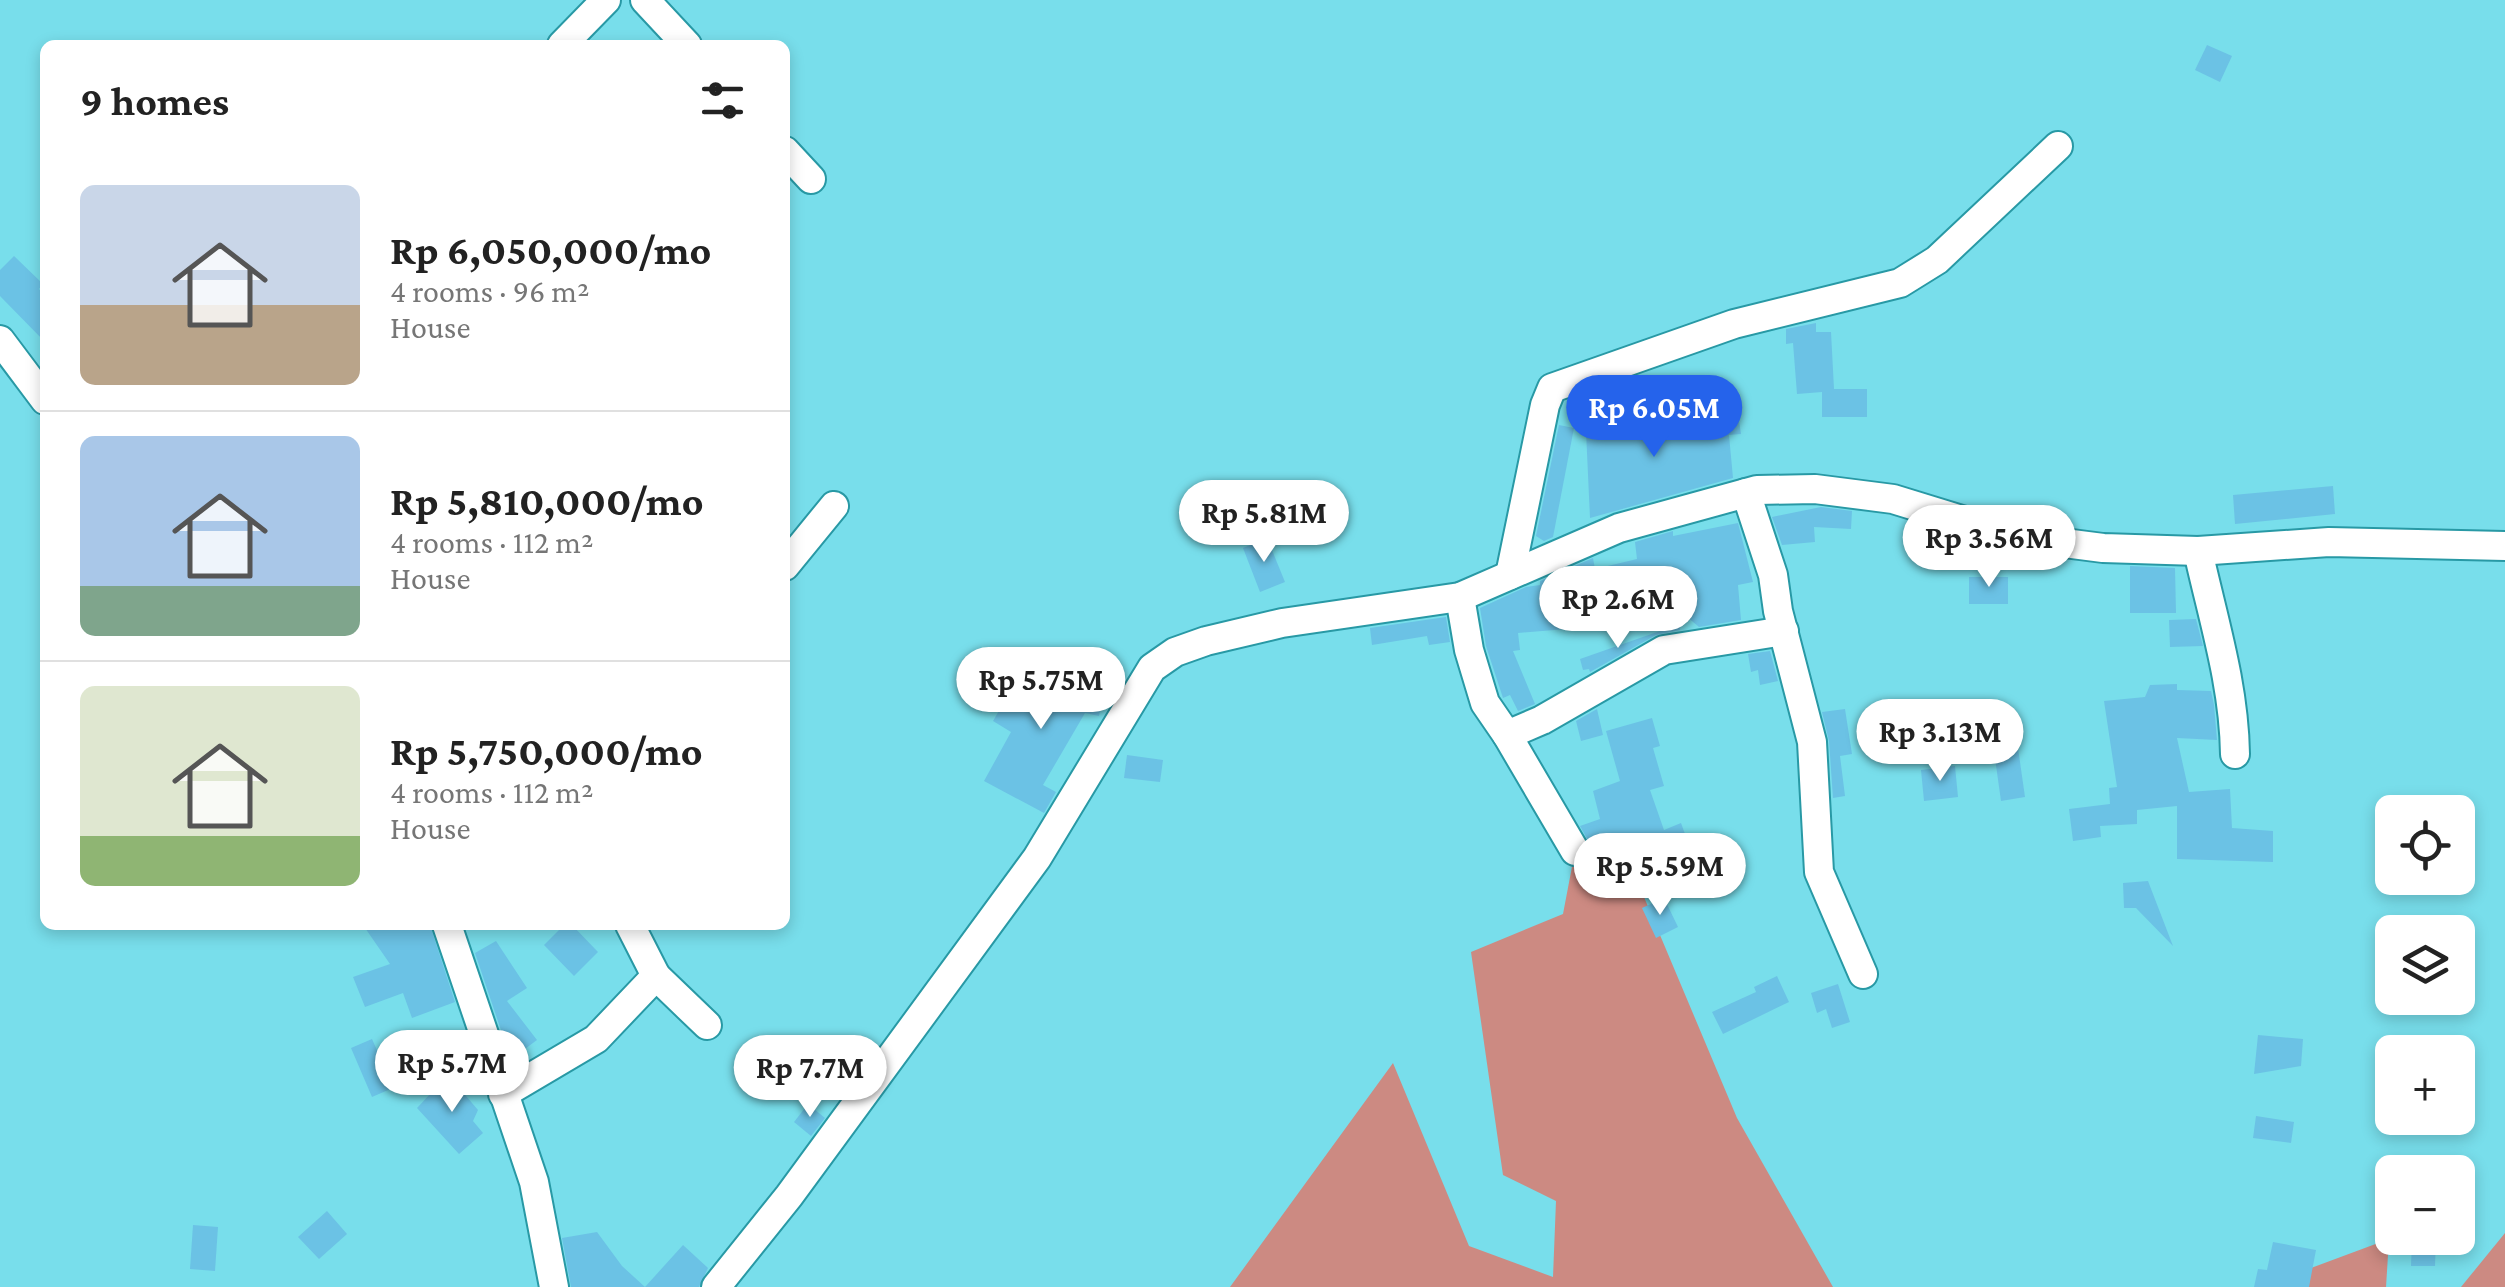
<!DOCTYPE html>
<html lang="en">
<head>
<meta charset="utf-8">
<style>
	:root { --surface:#fff; --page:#f2f2f2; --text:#222; --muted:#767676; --line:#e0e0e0; --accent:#2563eb }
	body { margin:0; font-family:"Crimson Pro",serif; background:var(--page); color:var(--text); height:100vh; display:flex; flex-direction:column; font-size:38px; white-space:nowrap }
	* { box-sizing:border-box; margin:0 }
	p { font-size:32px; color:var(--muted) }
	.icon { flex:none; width:55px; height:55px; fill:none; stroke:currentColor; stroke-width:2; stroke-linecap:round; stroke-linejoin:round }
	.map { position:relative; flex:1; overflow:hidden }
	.drawer { position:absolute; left:40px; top:40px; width:750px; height:890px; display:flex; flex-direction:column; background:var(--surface); border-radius:15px; box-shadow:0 5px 15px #0003 }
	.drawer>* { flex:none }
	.buttons { position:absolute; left:2375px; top:795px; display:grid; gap:20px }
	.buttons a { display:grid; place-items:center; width:100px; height:100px; border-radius:15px; background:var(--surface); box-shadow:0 5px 15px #0003; font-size:50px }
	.price { position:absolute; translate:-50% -85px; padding:0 22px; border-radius:35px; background:#fff; color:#222; font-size:32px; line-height:65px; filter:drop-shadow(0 2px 5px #0008) }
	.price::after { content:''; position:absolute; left:50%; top:60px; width:30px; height:22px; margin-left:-15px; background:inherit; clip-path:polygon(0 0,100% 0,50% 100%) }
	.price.on { background:var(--accent); color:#fff }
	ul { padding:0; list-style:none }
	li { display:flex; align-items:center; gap:30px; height:250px; padding:0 40px }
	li+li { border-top:2px solid var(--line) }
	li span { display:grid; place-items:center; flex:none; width:280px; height:200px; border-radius:15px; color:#555 }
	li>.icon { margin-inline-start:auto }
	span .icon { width:120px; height:120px; fill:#fffc; stroke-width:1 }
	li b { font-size:42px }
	h2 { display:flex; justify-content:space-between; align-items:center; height:120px; padding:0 40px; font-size:42px }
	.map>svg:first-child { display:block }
</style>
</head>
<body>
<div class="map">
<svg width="2505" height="1287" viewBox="0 0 2505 1287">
	<rect width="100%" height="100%" fill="#78deeb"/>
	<!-- green -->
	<g fill="#cc8a82">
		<polygon points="1620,840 1737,1118 1833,1287 1230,1287 1393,1063 1469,1246 1553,1277 1556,1201 1503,1175 1471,952 1563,914 1575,851"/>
		<polygon points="2505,1233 2505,1287 2461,1287"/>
		<polygon points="2389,1239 2386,1287 2260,1287"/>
	</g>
	<!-- building -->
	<g fill="#6bc2e5">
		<polygon points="2207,45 2232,56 2220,82 2195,70"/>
		<polygon points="14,256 43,284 39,289 45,296 45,342 0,296 0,270"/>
		<polygon points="1816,323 1816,332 1831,332 1834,389 1867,389 1867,417 1822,417 1822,392 1797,394 1793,343 1786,344 1786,329"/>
		<polygon points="1685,410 1687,436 1724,435 1721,416 1738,414 1741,434 1729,435 1733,478 1590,518 1586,431 1607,435 1607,417 1653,420 1653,412"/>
		<polygon points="1559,425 1574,428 1553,537 1544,541 1536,536"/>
		<polygon points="2333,486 2335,514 2235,524 2233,495"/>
		<polygon points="1821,507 1852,511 1851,529 1814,527 1815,542 1782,545 1772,517"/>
		<polygon points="1738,523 1753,582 1738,585 1741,620 1699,627 1679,610 1679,619 1617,624 1614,590 1576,598 1579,628 1518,633 1520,650 1513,651 1535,704 1518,711 1510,695 1503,698 1486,646 1480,608 1526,587 1540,585 1540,581 1593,558 1595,569 1637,559 1635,542 1673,531 1673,536"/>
		<polygon points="1267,538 1285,582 1260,592 1243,548"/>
		<polygon points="2130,566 2175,568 2176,613 2130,613"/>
		<rect x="1969" y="577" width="39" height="27"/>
		<polygon points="1446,617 1450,642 1429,645 1427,636 1372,645 1370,628"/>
		<polygon points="2196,619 2203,646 2170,647 2169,620"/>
		<polygon points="1680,624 1680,630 1656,635 1590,672 1589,669 1583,670 1580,659"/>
		<polygon points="1770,651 1778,681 1760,685 1758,670 1751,672 1748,654"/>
		<polygon points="1037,664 1079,683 1081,674 1107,679 1099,716 1085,713 1043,785 1056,792 1044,813 984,781 1011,732 993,721 1007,697 1019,704"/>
		<polygon points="2177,684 2177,690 2211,691 2214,705 2217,740 2177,738 2189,792 2230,789 2232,828 2273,831 2273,862 2177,859 2177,806 2137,810 2137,824 2100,826 2101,837 2073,841 2069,809 2110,804 2109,788 2117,787 2104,701 2145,697 2150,685"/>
		<polygon points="1597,709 1603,735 1581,741 1576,721"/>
		<polygon points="1845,709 1852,754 1840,756 1845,796 1833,798 1829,741 1822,712"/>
		<polygon points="1985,710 1992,748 1957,756 1949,717"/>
		<polygon points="1652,718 1660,746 1653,748 1664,786 1650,790 1664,830 1681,823 1692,853 1622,880 1607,839 1591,846 1580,826 1600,819 1593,791 1620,781 1606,731"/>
		<polygon points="2018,748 2025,797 2001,801 1994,751"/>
		<polygon points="1127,755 1163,760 1160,782 1124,778"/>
		<polygon points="1955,766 1958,797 1924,801 1921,770"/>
		<polygon points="2148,881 2173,946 2136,908 2124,908 2123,883"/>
		<polygon points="1664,898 1678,927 1656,938 1642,908"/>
		<polygon points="363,925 430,925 455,1002 412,1018 403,993 365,1007 353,977 390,964"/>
		<polygon points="564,925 572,925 598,952 574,976 544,945"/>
		<polygon points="496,941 527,988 507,1001 537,1040 514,1057 507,1048 475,953"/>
		<polygon points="1777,976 1789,1002 1723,1034 1712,1012 1756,992 1754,987"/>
		<polygon points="1838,984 1850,1022 1832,1028 1826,1009 1817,1013 1811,993"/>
		<polygon points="434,1032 448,1064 372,1097 351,1048 372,1039 380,1057"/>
		<polygon points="2258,1035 2303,1039 2301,1066 2254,1074"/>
		<polygon points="448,1075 478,1110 473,1121 483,1133 459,1154 417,1108"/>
		<polygon points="808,1104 825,1118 811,1136 794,1122"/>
		<polygon points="2256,1116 2294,1122 2291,1143 2253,1138"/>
		<polygon points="327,1211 347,1234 319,1259 298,1237"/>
		<polygon points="193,1225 218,1227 215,1271 190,1269"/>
		<polygon points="597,1232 622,1266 645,1287 571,1287 562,1238"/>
		<polygon points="2412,1238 2436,1238 2435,1266 2411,1266"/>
		<polygon points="2273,1242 2316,1250 2309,1287 2254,1287 2258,1269 2267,1270"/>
		<polygon points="683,1245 708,1268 699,1287 645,1287"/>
	</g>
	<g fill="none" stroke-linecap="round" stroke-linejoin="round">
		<!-- minor casing -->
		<g stroke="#2899a5" stroke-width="32">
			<g id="minor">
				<polyline points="645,0 687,45"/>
				<polyline points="562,45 606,0"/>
				<polyline points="785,151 811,179"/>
				<polyline points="0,340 45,400"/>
				<polyline points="1746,493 1773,575 1778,611 1812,742 1819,872 1863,974"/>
				<path d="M2198,551C2213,619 2234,684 2235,754"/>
				<polyline points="785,566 834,506"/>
				<polyline points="1510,575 1545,405 1552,388 1734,324 1900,283 1937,260 2058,146"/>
				<polyline points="1460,597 1469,650 1485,703 1507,735 1575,851"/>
				<polyline points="1507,735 1542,720 1664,650 1784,631"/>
				<polyline points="447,925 534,1182 554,1287"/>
				<polyline points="656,976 707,1025"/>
				<polyline points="503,1094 596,1039 656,976 630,925"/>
				<polyline points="716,1287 789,1196 1037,858 1152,668 1175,652 1206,641 1282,623 1460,597 1619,528 1757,490 1815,489 1893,499 2017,537 2103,548 2198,551 2329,542 2505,546"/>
			</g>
		</g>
		<!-- minor -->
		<use href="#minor" stroke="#fff" stroke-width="28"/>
	</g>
</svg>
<div class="buttons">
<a><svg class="icon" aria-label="locate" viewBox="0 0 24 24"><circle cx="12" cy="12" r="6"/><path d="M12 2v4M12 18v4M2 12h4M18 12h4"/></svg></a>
<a><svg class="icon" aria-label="layers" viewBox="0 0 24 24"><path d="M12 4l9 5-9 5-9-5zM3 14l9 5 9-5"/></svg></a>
<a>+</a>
<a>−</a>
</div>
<b class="price on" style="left:1654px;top:460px">Rp 6.05M</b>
<b class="price" style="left:1264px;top:565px">Rp 5.81M</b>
<b class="price" style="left:1989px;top:590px">Rp 3.56M</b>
<b class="price" style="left:1618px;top:651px">Rp 2.6M</b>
<b class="price" style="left:1041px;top:732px">Rp 5.75M</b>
<b class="price" style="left:1940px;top:784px">Rp 3.13M</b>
<b class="price" style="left:1660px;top:918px">Rp 5.59M</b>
<b class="price" style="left:452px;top:1115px">Rp 5.7M</b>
<b class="price" style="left:810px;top:1120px">Rp 7.7M</b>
<section class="drawer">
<h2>9 homes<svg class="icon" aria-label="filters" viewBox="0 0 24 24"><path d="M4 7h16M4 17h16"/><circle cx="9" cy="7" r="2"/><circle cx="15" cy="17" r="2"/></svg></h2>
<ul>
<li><span style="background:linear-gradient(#c9d6e8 60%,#b9a48a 0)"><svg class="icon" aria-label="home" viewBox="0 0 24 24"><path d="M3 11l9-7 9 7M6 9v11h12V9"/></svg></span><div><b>Rp 6,050,000/mo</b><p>4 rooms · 96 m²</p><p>House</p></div></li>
<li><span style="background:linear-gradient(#a9c7e8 75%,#7fa58c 0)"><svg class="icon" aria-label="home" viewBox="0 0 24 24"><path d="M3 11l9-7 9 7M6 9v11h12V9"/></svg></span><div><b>Rp 5,810,000/mo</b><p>4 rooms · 112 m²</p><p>House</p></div></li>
<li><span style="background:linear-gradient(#dfe7d0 75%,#8fb573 0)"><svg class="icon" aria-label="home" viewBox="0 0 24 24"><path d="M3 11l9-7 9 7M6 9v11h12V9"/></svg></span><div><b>Rp 5,750,000/mo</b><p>4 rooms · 112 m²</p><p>House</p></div></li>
</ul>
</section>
</div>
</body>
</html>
